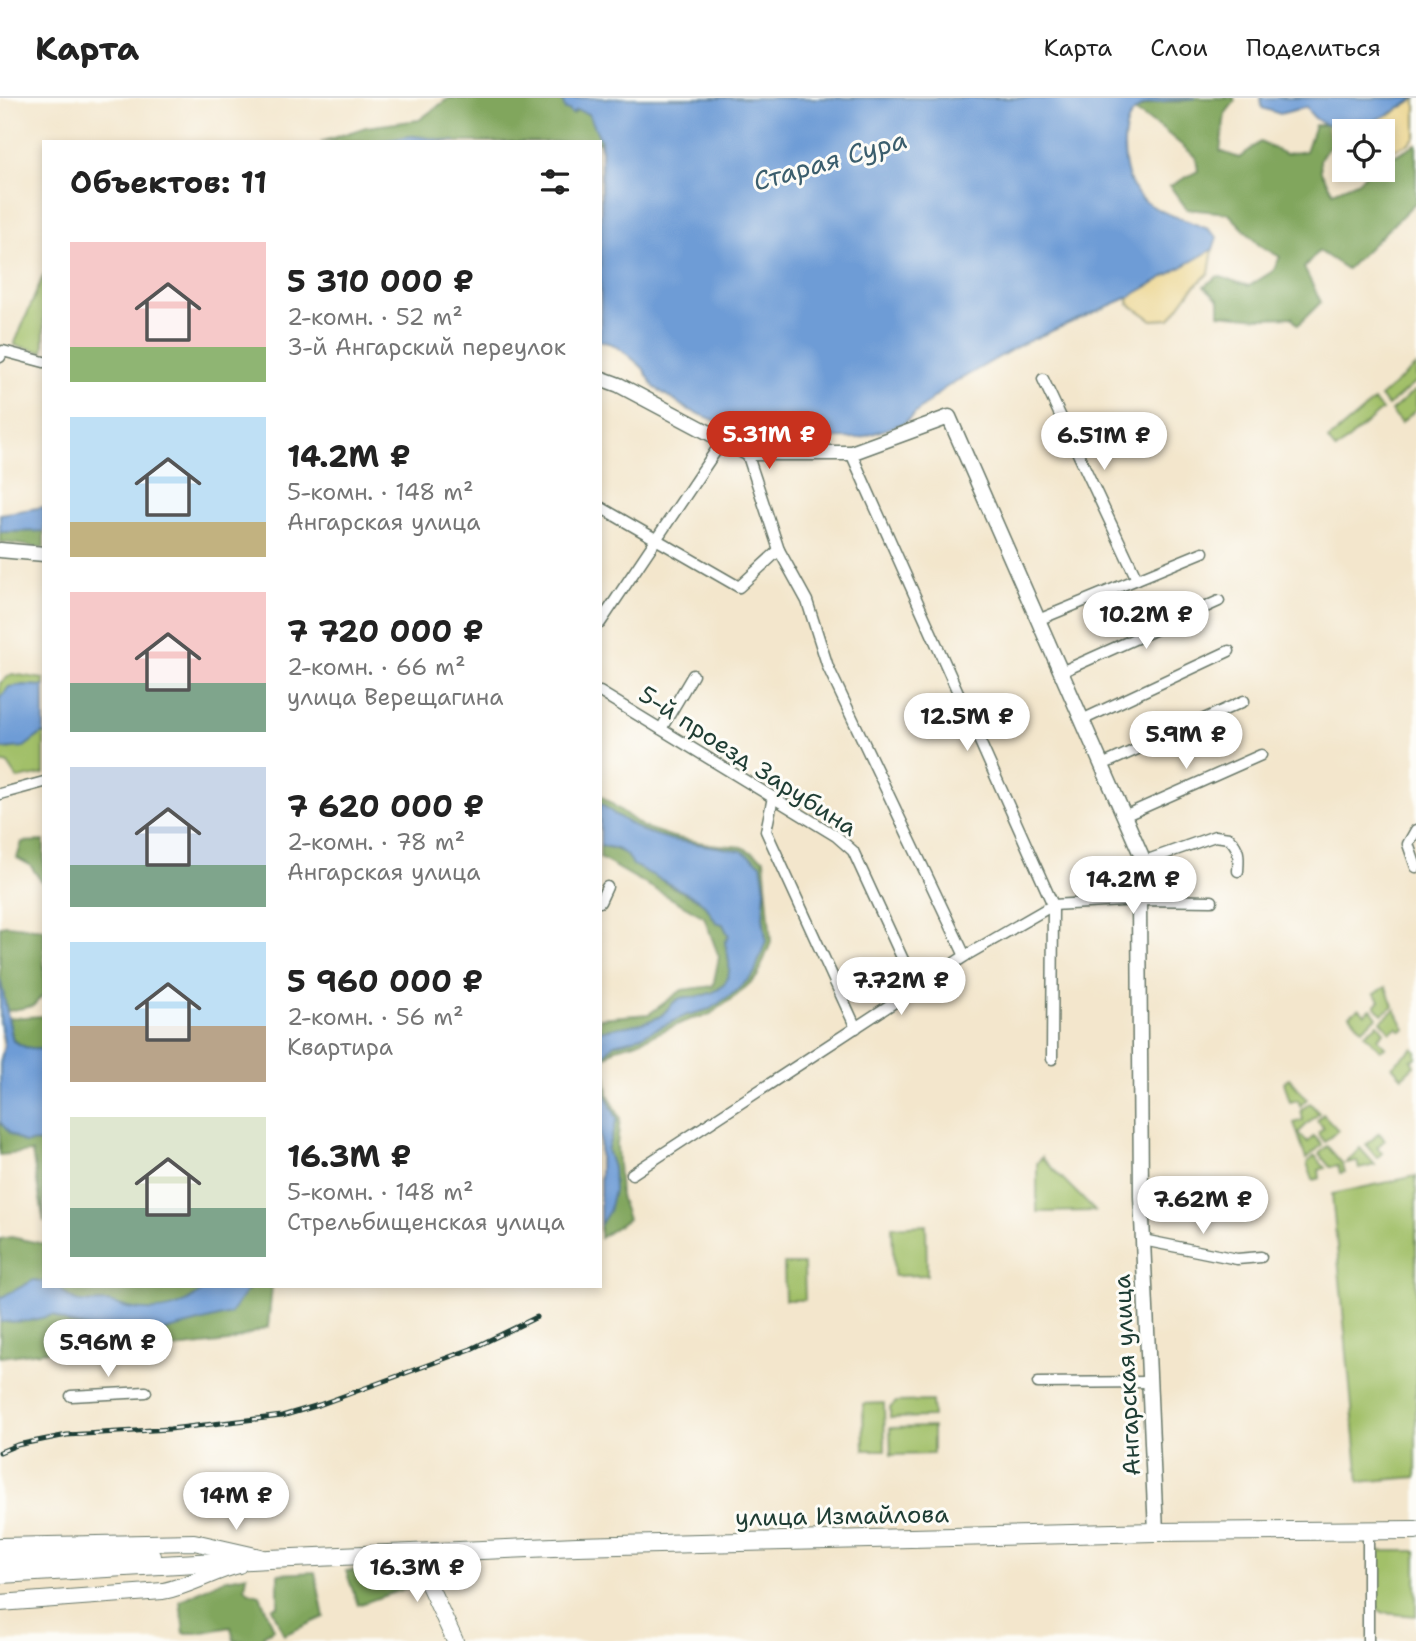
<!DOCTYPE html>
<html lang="ru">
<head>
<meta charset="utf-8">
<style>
	:root { --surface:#fff; --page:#f6f6f6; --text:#222; --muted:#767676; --line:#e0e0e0; --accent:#c8321e }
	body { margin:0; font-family:"Shantell Sans",sans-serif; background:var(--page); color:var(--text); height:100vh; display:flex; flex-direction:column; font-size:26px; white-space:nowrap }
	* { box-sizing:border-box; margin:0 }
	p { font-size:23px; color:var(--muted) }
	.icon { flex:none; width:38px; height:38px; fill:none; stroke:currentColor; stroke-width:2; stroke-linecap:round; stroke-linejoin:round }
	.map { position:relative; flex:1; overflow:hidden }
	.details { position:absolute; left:42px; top:42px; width:560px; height:1148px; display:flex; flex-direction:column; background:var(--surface); border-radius:0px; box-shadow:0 4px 10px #0003 }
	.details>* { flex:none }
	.fabs { position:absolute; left:1332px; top:21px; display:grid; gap:14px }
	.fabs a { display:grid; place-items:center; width:63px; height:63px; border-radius:0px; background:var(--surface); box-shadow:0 4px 10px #0003; font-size:35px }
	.price { position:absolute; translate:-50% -60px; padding:0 16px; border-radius:24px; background:#fff; color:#222; font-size:23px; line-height:46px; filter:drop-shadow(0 2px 4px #0008) }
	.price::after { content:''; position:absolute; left:50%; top:42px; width:21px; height:16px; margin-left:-10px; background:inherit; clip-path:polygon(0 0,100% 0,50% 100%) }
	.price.current { background:var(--accent); color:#fff }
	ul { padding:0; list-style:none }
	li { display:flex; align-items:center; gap:21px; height:175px; padding:0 28px }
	li span { display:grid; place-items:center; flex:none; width:196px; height:140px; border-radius:0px; color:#555 }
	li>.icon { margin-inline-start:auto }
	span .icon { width:84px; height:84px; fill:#fffc; stroke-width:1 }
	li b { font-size:30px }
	h2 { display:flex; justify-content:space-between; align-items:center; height:84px; padding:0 28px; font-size:30px }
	header { display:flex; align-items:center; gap:42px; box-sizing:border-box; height:98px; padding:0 35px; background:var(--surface); border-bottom:2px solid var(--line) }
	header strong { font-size:33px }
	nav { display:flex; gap:38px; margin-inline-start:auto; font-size:24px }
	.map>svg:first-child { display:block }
</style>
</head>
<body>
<header>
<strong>Карта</strong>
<nav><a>Карта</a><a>Слои</a><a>Поделиться</a></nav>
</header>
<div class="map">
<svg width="1416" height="1543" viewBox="0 0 1416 1543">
	<rect width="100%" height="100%" fill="#fdfcf7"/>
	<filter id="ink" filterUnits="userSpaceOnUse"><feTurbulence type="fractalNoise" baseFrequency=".0143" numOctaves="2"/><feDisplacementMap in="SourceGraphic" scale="14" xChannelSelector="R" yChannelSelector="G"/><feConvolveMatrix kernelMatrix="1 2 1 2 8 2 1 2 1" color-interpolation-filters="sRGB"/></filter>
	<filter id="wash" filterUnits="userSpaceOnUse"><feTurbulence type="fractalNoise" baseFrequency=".00686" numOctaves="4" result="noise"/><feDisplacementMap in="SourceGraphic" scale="28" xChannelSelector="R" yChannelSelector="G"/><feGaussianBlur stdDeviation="1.57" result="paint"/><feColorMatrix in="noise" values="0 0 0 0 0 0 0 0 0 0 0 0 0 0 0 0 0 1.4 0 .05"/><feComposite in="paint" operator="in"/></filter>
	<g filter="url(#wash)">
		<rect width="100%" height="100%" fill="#f3e6cc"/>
		<!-- green -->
		<g fill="#a2c069" stroke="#607e4e" stroke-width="2">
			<polygon points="44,176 44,248 43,254 14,247"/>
			<polygon points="1416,268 1416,284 1388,308 1380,299"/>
			<polygon points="1414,293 1416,296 1416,312 1401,325 1391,313"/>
			<polygon points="1374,303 1382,312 1336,352 1328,342"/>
			<polygon points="12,576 44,581 44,588 23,587 0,604 0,585"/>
			<path d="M44,634V676L18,681L8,666L0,664V651C15,652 32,644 44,634Z"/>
			<polygon points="1386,889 1393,908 1382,916 1375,908 1380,902 1374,896"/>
			<polygon points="1359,910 1365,916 1371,911 1377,919 1362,931 1350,917"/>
			<polygon points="1395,911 1405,931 1401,933 1397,929 1390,934 1381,923"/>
			<polygon points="1378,926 1384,934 1378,940 1385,949 1380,952 1365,936"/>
			<polygon points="1413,950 1416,953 1416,960 1411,962 1414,968 1402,979 1392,968"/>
			<polygon points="1289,980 1307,1001 1300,1008 1298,1002 1290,1004 1284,984"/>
			<polygon points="1310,1005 1319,1015 1298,1035 1308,1044 1314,1038 1322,1047 1306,1061 1294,1025 1303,1022 1301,1012"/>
			<polygon points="1323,1016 1338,1032 1325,1044 1318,1035 1324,1030 1317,1023"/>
			<polygon points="1379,1035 1385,1042 1377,1049 1382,1055 1377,1060 1366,1047"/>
			<polygon points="1327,1048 1342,1065 1345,1074 1340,1075 1338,1067 1330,1069 1319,1056"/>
			<polygon points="1360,1050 1375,1067 1359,1071 1357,1063 1346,1065"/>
			<polygon points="1315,1058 1325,1070 1319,1072 1320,1080 1313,1082 1307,1065"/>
			<polygon points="1042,1059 1042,1060 1095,1113 1037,1114 1037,1065"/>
			<polygon points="1416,1078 1416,1379 1359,1384 1332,1096"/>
			<polygon points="926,1127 927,1177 894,1178 892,1129"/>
			<polygon points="784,1166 804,1166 805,1202 785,1202"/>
			<polygon points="932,1303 933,1319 890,1320 890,1310 896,1304"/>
			<polygon points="884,1305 885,1352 864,1352 863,1306"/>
			<polygon points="933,1329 933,1356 891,1357 890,1330"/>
			<polygon points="1377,1453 1416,1453 1416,1518 1383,1515 1376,1509"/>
		</g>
		<!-- forest -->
		<g fill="#81a65d" stroke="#507248" stroke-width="2">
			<path d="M449,0H562L566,9L574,16L577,12L589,16C594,26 602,38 600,49V44H443L413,38L376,44H321L366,29L419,22Z"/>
			<polygon points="1196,0 1234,0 1235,3 1225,16 1220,53 1239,60 1260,44 1285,56 1306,53 1315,27 1327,27 1331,46 1320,61 1321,74 1333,94 1357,84 1371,72 1382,72 1383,64 1416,46 1416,104 1347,171 1319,153 1304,170 1321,204 1298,227 1292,219 1260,220 1219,216 1219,202 1204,188 1218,178 1249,188 1273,173 1280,159 1259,147 1228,115 1187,111 1170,88 1198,73 1196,59 1161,30 1134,13 1156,3 1179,4"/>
			<polygon points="44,433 44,450 0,444 0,434"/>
			<path d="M600,697L643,729L673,739L708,746L742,749L764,761L771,844L757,879L737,897L709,917L688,922L635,945L616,950L604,961L608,996L620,1020L617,1047L620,1098L628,1121L600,1140V1127L613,1070L607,1052L617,1021L605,996L602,959L614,946L634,941L687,917L710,911L766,842L763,819L765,791L742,753C686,746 644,743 600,705Z"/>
			<polygon points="44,743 44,787 30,767 17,760 22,744"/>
			<path d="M600,748C629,750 648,774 670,788C681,794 694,798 704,806C709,811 712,818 716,824L723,826L729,839L725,845C733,872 733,892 700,898C693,900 685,898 679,901C670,905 666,915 659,919C642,928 619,928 600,933V920L649,916L682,892L713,888L719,859L704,819L600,760Z"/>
			<polygon points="6,827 44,831 44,896 33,908 7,913 0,880 0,828"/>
			<polygon points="44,918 44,952 25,949 13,942 8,920"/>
			<path d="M0,1024C15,1042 21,1045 44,1044V1124L32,1054L0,1057Z"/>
			<polygon points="11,1139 44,1146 44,1184 34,1182 0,1200 0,1141"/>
			<path d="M58,1188H208C184,1209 165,1217 133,1211C125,1209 115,1205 106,1204C83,1204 75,1209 58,1188Z"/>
			<polygon points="250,1188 272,1188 268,1229 228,1244 88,1260 80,1249 0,1259 0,1224 29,1223 52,1217 68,1225 99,1233 248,1193"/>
			<polygon points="405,1470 412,1488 358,1507 346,1473"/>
			<polygon points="315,1474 324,1519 284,1537 272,1510 278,1508 278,1476"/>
			<polygon points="247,1477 245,1489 249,1494 260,1497 274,1531 263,1537 265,1543 234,1543 231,1529 198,1535 184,1535 180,1503 222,1482"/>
		</g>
		<!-- sand -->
		<g fill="#eeda9e" stroke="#868c69" stroke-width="2">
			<path d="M1416,0V38L1408,46L1383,55L1382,33H1344V65C1332,56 1330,41 1327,27L1392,16Z"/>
			<polygon points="1213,151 1209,175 1192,191 1170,221 1152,222 1128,205 1129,199"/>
		</g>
		<!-- water -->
		<g fill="#6e9cd6" stroke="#466c85" stroke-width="2">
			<path d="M562,0H1196C1178,4 1147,0 1134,14C1126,23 1124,38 1124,49C1125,111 1160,111 1208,131L1217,139L1213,151L1129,199L1022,246L945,290L904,325L860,340L788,341L751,337L687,311L654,289L643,270L628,257L612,246L600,243L601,43L589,16L577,12L572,16L569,12H565Z"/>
			<path d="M1260,0H1416C1388,19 1330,50 1306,9L1280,16L1262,10Z"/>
			<path d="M412,38C428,39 441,43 456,44H376Z"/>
			<polygon points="44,409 44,433 0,434 0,416"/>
			<polygon points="23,587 44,588 44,634 24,649 0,651 0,604 1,599 9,589"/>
			<path d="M600,705L614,716L642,733L672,742L742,753L761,766L765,791L763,819L766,842L754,876L735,894L710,911L687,917L634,941L614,946L602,959L605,996L617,1021L607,1052L613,1070L614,1092L609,1113L600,1127V933C619,928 642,928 659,919C667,915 670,905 679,901C685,898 693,900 700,898C733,892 733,872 725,845L729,838L723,826L716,824L706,808L696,800L633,767C627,753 615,749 600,748Z"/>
			<polygon points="0,880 13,943 25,949 44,952 44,1044 24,1045 9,1035 0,1024 0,966 4,947 0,924"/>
			<path d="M34,1182L44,1184V1188H58C75,1209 83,1204 106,1204C113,1204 121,1208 128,1210C162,1216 182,1211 208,1188H250L230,1216L157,1235L122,1238L68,1225L53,1217L29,1223L0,1224V1200Z"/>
		</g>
	</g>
	<g filter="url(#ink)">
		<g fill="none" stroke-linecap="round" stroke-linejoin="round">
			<!-- minor casing -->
			<g stroke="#697869" stroke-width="13">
				<g id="minor">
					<polyline points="0,259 3,253 44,264"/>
					<polyline points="1043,281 1137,481"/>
					<polyline points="747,355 779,452 807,503 828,569 965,858"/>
					<polyline points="851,355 1053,807 1052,961"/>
					<polyline points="600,409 739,489 779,452"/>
					<polyline points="1038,522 1203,454"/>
					<polyline points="600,525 723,342"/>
					<polyline points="1061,574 1219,503"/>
					<polyline points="600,594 836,738 853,753 916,890"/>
					<polyline points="1082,622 1229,553"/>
					<polyline points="661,631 693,577"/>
					<polyline points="1102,667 1244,603"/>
					<polyline points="0,696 44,684"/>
					<polyline points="773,699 766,733 856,930"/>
					<polyline points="1124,718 1261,657"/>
					<polyline points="1416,732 1408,746 1416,769"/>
					<path d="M1142,764L1215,738L1229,740C1240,751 1239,758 1238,773"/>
					<polyline points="600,804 607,789"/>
					<polyline points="632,1076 965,858 1053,807 1139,802 1212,803"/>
					<polyline points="1143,1142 1237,1161 1261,1159"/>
					<polyline points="1038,1285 1149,1284"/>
					<polyline points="71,1298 146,1294"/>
					<polyline points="1368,1434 1368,1543"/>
				</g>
			</g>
			<!-- tertiary casing -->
			<g stroke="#697869" stroke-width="17">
				<g id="tertiary">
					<polyline points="600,280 619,287 747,355 851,355 949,319 1143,761 1139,802 1141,1098 1156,1434"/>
					<polyline points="0,452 44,456"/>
				</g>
			</g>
			<!-- secondary casing -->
			<g stroke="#697869" stroke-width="18">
				<g id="secondary">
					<polyline points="0,1448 194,1444 260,1459"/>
					<polyline points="414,1455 455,1543"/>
					<path d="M0,1505L163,1493C190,1488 213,1473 239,1467"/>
				</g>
			</g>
			<!-- primary casing -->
			<g stroke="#697869" stroke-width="20">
				<g id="primary">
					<polyline points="0,1461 97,1457 151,1458"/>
					<polyline points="0,1476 269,1461 577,1448 1156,1434 1416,1432"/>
				</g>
			</g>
			<!-- minor -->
			<use href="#minor" stroke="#fff" stroke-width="10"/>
			<!-- tertiary -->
			<use href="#tertiary" stroke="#fff" stroke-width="14"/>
			<!-- secondary -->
			<use href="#secondary" stroke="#fff" stroke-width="16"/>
			<!-- primary -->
			<use href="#primary" stroke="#fff" stroke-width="18"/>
			<!-- rail casing -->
			<g stroke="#1f3d34" stroke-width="5">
				<polyline id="rail" points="0,1354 17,1347 67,1337 170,1331 282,1318 319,1307 471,1251 537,1219"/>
			</g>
			<!-- rail -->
			<use href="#rail" stroke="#fdfcf7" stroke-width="2.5" stroke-dasharray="8" stroke-linecap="butt"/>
		</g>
	</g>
	<g text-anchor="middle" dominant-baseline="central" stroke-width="6" stroke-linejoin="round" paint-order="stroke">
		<!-- street labels -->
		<g font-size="24" fill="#1f3d34" stroke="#fdfcf7">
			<text transform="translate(748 663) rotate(33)">5-й проезд Зарубина</text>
			<text transform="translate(1127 1277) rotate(-93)">Ангарская улица</text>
			<text transform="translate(842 1418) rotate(-1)">улица Измайлова</text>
		</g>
		<!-- water labels -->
		<g font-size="26" font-style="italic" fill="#3b5e6d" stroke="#fdfcf7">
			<text transform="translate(830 62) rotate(-16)">Старая Сура</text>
		</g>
	</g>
</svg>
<div class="fabs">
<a><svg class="icon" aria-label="locate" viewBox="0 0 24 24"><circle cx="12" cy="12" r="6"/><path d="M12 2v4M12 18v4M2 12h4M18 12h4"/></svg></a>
</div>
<b class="price current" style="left:769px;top:373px">5.31M ₽</b>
<b class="price" style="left:1104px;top:374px">6.51M ₽</b>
<b class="price" style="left:1146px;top:553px">10.2M ₽</b>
<b class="price" style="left:967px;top:655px">12.5M ₽</b>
<b class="price" style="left:1186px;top:673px">5.9M ₽</b>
<b class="price" style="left:1133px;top:818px">14.2M ₽</b>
<b class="price" style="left:901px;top:919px">7.72M ₽</b>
<b class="price" style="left:1203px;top:1138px">7.62M ₽</b>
<b class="price" style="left:108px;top:1281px">5.96M ₽</b>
<b class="price" style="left:236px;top:1434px">14M ₽</b>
<b class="price" style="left:417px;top:1506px">16.3M ₽</b>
<section class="details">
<h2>Объектов: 11<svg class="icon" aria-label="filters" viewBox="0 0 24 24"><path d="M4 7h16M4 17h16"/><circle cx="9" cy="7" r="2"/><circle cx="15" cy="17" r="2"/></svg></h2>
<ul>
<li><span style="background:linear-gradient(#f6c9c9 75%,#8fb573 0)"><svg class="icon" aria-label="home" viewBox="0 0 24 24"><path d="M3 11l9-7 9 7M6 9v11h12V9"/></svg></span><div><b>5 310 000 ₽</b><p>2-комн. · 52 m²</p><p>3-й Ангарский переулок</p></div></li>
<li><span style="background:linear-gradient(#bfe0f5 75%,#c2b280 0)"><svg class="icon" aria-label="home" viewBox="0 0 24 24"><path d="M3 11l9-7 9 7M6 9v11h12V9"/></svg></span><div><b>14.2M ₽</b><p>5-комн. · 148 m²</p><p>Ангарская улица</p></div></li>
<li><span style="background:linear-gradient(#f6c9c9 65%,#7fa58c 0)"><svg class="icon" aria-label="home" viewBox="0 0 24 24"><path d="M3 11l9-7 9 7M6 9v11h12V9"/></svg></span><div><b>7 720 000 ₽</b><p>2-комн. · 66 m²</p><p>улица Верещагина</p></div></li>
<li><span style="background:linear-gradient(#c9d6e8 70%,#7fa58c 0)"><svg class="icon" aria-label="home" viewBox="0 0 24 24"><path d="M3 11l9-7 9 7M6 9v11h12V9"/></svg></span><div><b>7 620 000 ₽</b><p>2-комн. · 78 m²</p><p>Ангарская улица</p></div></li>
<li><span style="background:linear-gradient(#bfe0f5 60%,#b9a48a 0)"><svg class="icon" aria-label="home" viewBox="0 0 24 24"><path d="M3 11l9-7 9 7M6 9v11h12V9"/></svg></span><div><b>5 960 000 ₽</b><p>2-комн. · 56 m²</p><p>Квартира</p></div></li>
<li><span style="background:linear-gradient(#dfe7d0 65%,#7fa58c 0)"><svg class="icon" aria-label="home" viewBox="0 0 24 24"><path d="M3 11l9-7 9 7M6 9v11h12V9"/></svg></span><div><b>16.3M ₽</b><p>5-комн. · 148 m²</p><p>Стрельбищенская улица</p></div></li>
</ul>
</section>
</div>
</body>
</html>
